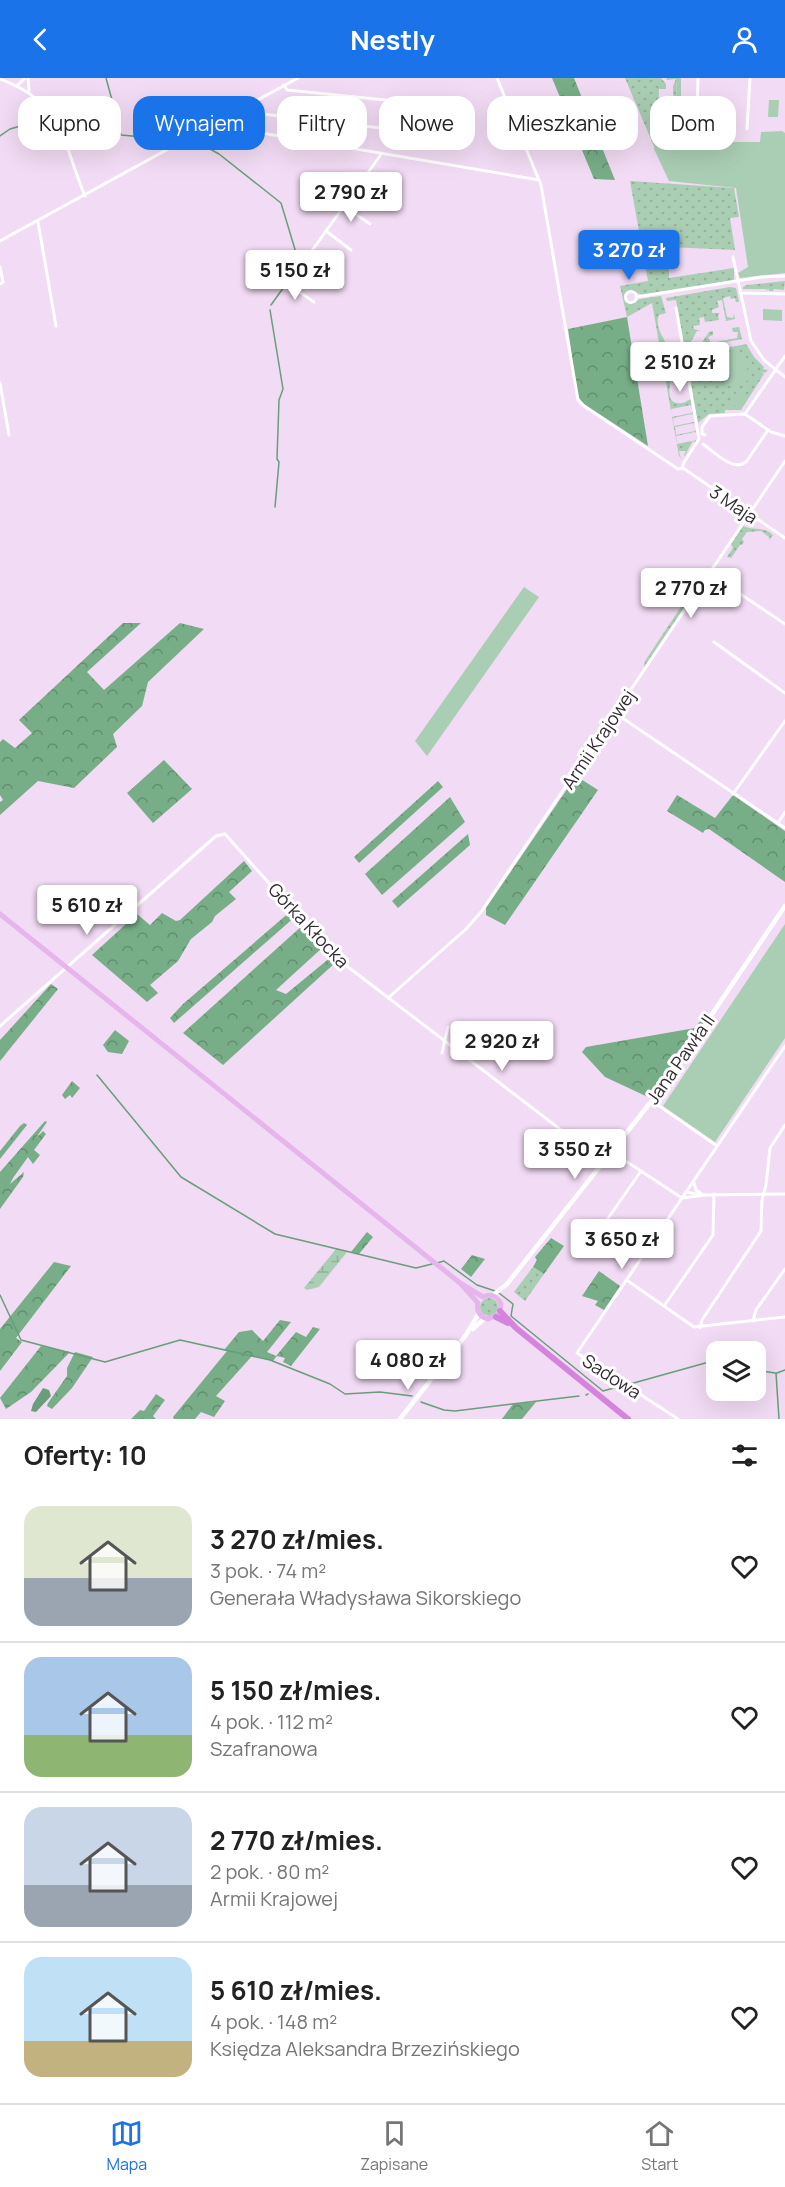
<!DOCTYPE html>
<html lang="pl">
<head>
<meta charset="utf-8">
<style>
	:root { --surface:#fff; --page:#f6f6f6; --text:#222; --muted:#767676; --line:#e0e0e0; --accent:#1a73e8 }
	body { margin:0; font-family:Manrope,sans-serif; background:var(--page); color:var(--text); height:100vh; display:flex; flex-direction:column; font-size:22px; white-space:nowrap }
	* { box-sizing:border-box; margin:0 }
	p { font-size:20px; color:var(--muted) }
	.icon { flex:none; width:33px; height:33px; fill:none; stroke:currentColor; stroke-width:2; stroke-linecap:round; stroke-linejoin:round }
	.map { position:relative; height:1341px; overflow:hidden }
	.panel { display:flex; flex-direction:column; background:var(--surface); flex:1 }
	.panel>* { flex:none }
	.banner { position:absolute; left:18px; top:18px; width:750px; height:54px; display:flex; gap:12px }
	.buttons { position:absolute; left:706px; top:1263px; display:grid; gap:12px }
	.buttons a { display:grid; place-items:center; width:60px; height:60px; border-radius:12px; background:var(--surface); box-shadow:0 6px 24px #0002; font-size:30px }
	.price { position:absolute; translate:-50% -51px; padding:0 14px; border-radius:6px; background:#fff; color:#222; font-size:20px; line-height:39px; filter:drop-shadow(0 2px 3px #0008) }
	.price::after { content:''; position:absolute; left:50%; top:36px; width:18px; height:14px; margin-left:-9px; background:inherit; clip-path:polygon(0 0,100% 0,50% 100%) }
	.price.active { background:var(--accent); color:#fff }
	ul { padding:0; list-style:none }
	li { display:flex; align-items:center; gap:18px; height:150px; padding:0 24px }
	li+li { border-top:2px solid var(--line) }
	li span { display:grid; place-items:center; flex:none; width:168px; height:120px; border-radius:18px; color:#555 }
	li>.icon { margin-inline-start:auto }
	span .icon { width:72px; height:72px; fill:#fffc; stroke-width:1 }
	li b { font-size:26px }
	h2 { display:flex; justify-content:space-between; align-items:center; height:72px; padding:0 24px; font-size:26px }
	.chip { padding:0 21px; border-radius:18px; background:var(--surface); box-shadow:0 6px 24px #0002; font-size:21px; line-height:54px }
	.chip.active { background:var(--accent); color:#fff }
	header { display:flex; justify-content:space-between; align-items:center; height:78px; padding:0 24px; background:var(--accent); color:#fff; font-size:27px; font-weight:700 }
	.dock { display:flex; justify-content:space-around; align-items:center; height:84px; border-top:2px solid var(--line); background:var(--surface); font-size:16px; color:var(--muted) }
	.dock a { display:grid; justify-items:center; gap:3px }
	.dock .active { color:var(--accent) }
	.map>svg:first-child { display:block }
</style>
</head>
<body>
<header><svg class="icon" aria-label="back" viewBox="0 0 24 24"><path d="M15 5l-7 7 7 7"/></svg>Nestly<svg class="icon" aria-label="person" viewBox="0 0 24 24"><circle cx="12" cy="8" r="4"/><path d="M4 21q1-7 8-7t8 7"/></svg></header>
<div class="map">
<svg width="785" height="1341" viewBox="0 0 785 1341">
	<defs>
		<pattern id="grass-dots" width="8" height="8" patternUnits="userSpaceOnUse" patternTransform="scale(1.5)"><rect width="8" height="8" fill="#aaceb3"/><path d="M2 2h.1M6 6h.1" fill="none" stroke="#93b19b" stroke-width="1.8" stroke-linecap="round"/></pattern>
		<pattern id="forest-crowns" width="20" height="18" patternUnits="userSpaceOnUse" patternTransform="scale(1.5)"><rect width="20" height="18" fill="#77ae87"/><path d="M2 6a3 3 0 1 1 6 0M12 15a3 3 0 1 1 6 0" fill="none" stroke="#628e6f"/></pattern>
		<pattern id="wetland-marsh" width="20" height="14" patternUnits="userSpaceOnUse" patternTransform="scale(1.5)"><rect width="20" height="14" fill="#aaceb3"/><path d="M1 5h8M5 5V1M11 12h8M15 12V8" fill="none" stroke="#93b19b"/></pattern>
		<pattern id="water-ripples" width="26" height="14" patternUnits="userSpaceOnUse" patternTransform="scale(1.5)"><rect width="26" height="14" fill="#689e79"/><path d="M2 4q2-2 4 0t4 0M15 11q2-2 4 0t4 0" fill="none" stroke="#568164"/></pattern>
	</defs>
	<rect width="100%" height="100%" fill="#f2dbf4"/>
	<!-- grass -->
	<g fill="url(#grass-dots)">
		<polygon points="625,0 661,0 666,6 666,11 659,11 658,41 663,42 663,45 657,45 654,47 653,60 656,62 662,61 662,66 655,66 655,71"/>
		<polygon points="666,0 677,0 674,72 663,67 663,61 672,61 672,56 670,56 673,54 671,45 674,42 673,8 676,1 667,2"/>
		<path d="M630,103L734,110L739,139L730,140L735,172L669,169V200L734,190V202L642,217L630,212L624,217L625,224L630,226L640,221L661,218L666,235L659,237C654,250 665,259 668,272L666,273L668,276L666,284L672,292L669,293H672C672,302 662,328 682,325C685,325 688,322 691,321L692,329L691,327L671,331L672,339L692,335V333L694,338L692,336L673,340L674,348L694,344V342L695,347L694,345L675,349L676,357L695,353V351L697,356L695,354L676,358L677,366L697,362L696,365L693,363L685,377L686,379L684,377L686,373H679L680,378L684,382L679,378L652,225L627,239L620,208L648,203Z"/>
		<polygon points="785,203 784,212 774,211 773,213 769,213 768,210 767,213 766,211 743,211 743,209 747,207"/>
		<polygon points="730,209 736,210 739,224 736,224 735,220 731,221 730,218 723,220 727,239 733,240 734,236 735,241 726,243 722,222 717,223 719,229 712,232 712,235 720,235 718,237 719,242 705,244 704,239 699,240 700,247 693,248 694,251 701,253 697,253 689,267 691,268 688,269 690,279 693,280 694,285 694,279 699,278 698,274 696,275 697,273 700,275 746,266 754,279 764,289 763,291 768,292 765,295 761,294 764,296 741,332 725,332 725,335 709,336 698,345 676,222 667,223 666,220"/>
		<polygon points="739,249 742,261 706,268 705,265 701,266 709,254 713,253 713,257 708,259 711,265 737,260 738,254 733,254 732,250"/>
		<path d="M743,448C753,453 764,448 773,457L769,462V459L761,453L747,454L742,461L744,464L742,467H740L731,480L727,479L733,470L731,466Z"/>
		<polygon points="692,512 694,515 644,589 645,583"/>
		<polygon points="566,1059 574,1065 570,1074 559,1067"/>
		<polygon points="533,1189 544,1196 525,1223 514,1214"/>
		<circle cx="489" cy="1229" r="9"/>
	</g>
	<!-- forest -->
	<g fill="url(#forest-crowns)">
		<polygon points="552,0 574,0 615,102 594,101"/>
		<polygon points="627,239 648,368 584,326 579,320 577,314 568,251"/>
		<polygon points="123,545 141,545 87,594 104,612 180,545 204,551 148,604 142,628 113,656 117,669 74,710 38,703 0,737 0,724 3,722 0,717 0,664 3,661 15,670 32,655 19,642"/>
		<polygon points="164,682 192,711 153,745 127,715"/>
		<polygon points="576,698 598,712 505,847 486,837 486,830"/>
		<polygon points="438,703 443,709 359,785 354,779"/>
		<polygon points="677,717 715,740 733,717 785,753 785,804 709,751 705,752 703,755 667,733"/>
		<polygon points="450,719 465,744 382,817 365,796"/>
		<polygon points="468,756 470,767 398,830 392,823"/>
		<polygon points="244,783 252,793 229,814 236,821 215,838 212,844 191,861 178,883 150,907 158,915 147,924 92,877 137,836 150,847 162,835 176,843 180,842"/>
		<polygon points="291,833 296,838 174,945 170,940 183,926"/>
		<polygon points="303,847 322,870 276,912 286,916 331,879 335,885 223,987 183,955"/>
		<polygon points="51,906 58,911 0,983 0,962"/>
		<polygon points="707,941 648,1019 605,999 582,974 586,969 695,950 701,942"/>
		<polygon points="115,952 129,963 122,976 108,974 103,967"/>
		<polygon points="72,1003 80,1010 72,1020 70,1017 65,1021 62,1017"/>
		<polygon points="45,1043 47,1044 36,1060 43,1053 46,1056 34,1072 40,1077 33,1086 28,1079 13,1100 10,1106 24,1094 23,1099 0,1131 0,1094"/>
		<polygon points="24,1045 27,1047 0,1081 0,1073 20,1048"/>
		<polygon points="367,1154 373,1159 359,1176 351,1174"/>
		<polygon points="551,1160 564,1168 544,1196 533,1189 537,1182 535,1179"/>
		<polygon points="472,1177 485,1181 471,1199 461,1191"/>
		<polygon points="54,1184 71,1188 16,1260 22,1264 0,1293 0,1251"/>
		<polygon points="599,1193 620,1208 604,1232 595,1227 598,1223 582,1218"/>
		<polygon points="280,1242 291,1244 267,1274 276,1278 296,1254 306,1259 313,1249 320,1251 291,1288 283,1284 285,1280 277,1278 273,1283 252,1278 216,1318 225,1323 214,1339 201,1334 195,1341 174,1341 173,1339 227,1273 224,1272 239,1254 252,1252 263,1263"/>
		<polygon points="41,1268 70,1274 31,1314 6,1331 0,1320"/>
		<polygon points="75,1274 93,1279 72,1310 52,1331 47,1328 48,1325 67,1298 67,1290"/>
		<polygon points="156,1316 165,1322 153,1338 156,1341 131,1341 140,1332 144,1333"/>
		<polygon points="536,1324 522,1341 502,1341 513,1326"/>
	</g>
	<!-- wetland -->
	<polygon fill="url(#wetland-marsh)" points="336,1171 347,1174 319,1209 307,1212 304,1210"/>
	<!-- green -->
	<g fill="#aaceb3">
		<polygon points="677,0 681,0 681,41 678,42 678,51 682,51 682,57 709,58 709,50 729,51 729,58 732,58 732,64 760,64 761,54 782,53 785,55 785,195 740,200 738,195 748,189 736,110 669,103 654,71 655,66 672,67 672,71 674,71"/>
		<polygon points="769,22 779,22 778,39 768,39"/>
		<polygon points="763,231 782,232 782,243 763,242"/>
		<polygon points="745,274 749,303 732,305 728,276"/>
		<polygon points="726,284 728,302 719,303 717,285"/>
		<polygon points="738,312 748,318 741,327 733,328 728,326"/>
		<polygon points="524,509 539,519 427,678 415,663"/>
		<polygon points="785,846 785,960 715,1064 663,1028"/>
	</g>
	<!-- water -->
	<polygon fill="url(#water-ripples)" points="43,1310 49,1312 51,1318 36,1334 31,1333 33,1326"/>
	<g fill="none" stroke-linecap="round" stroke-linejoin="round">
		<!-- stream -->
		<g stroke="#689e79" stroke-width="1.5">
			<polyline points="115,35 121,57 176,62"/>
			<polyline points="62,39 89,40 115,33 106,0"/>
			<polyline points="0,58 10,51 48,40"/>
			<polyline points="190,63 201,66 219,76 281,125 300,188"/>
			<polyline points="271,227 286,206"/>
			<polyline points="270,232 283,311 279,322 277,381 279,384 275,429"/>
			<polyline points="97,997 181,1099 275,1156 416,1190 432,1186"/>
			<polyline points="437,1185 444,1183 477,1207 495,1213"/>
			<polyline points="499,1215 513,1226 511,1238 603,1313 621,1308"/>
			<polyline points="0,1217 21,1262 105,1284 180,1262 270,1282 330,1306 345,1316 380,1314 412,1318"/>
			<polyline points="756,1292 775,1295"/>
			<polyline points="776,1295 779,1341"/>
			<polyline points="777,1295 785,1292"/>
			<polyline points="630,1306 709,1284 717,1285"/>
			<polyline points="586,1317 588,1316"/>
			<polyline points="421,1324 444,1332 455,1333 579,1318"/>
		</g>
		<!-- minor -->
		<g stroke="#fff" stroke-width="3">
			<polyline points="28,0 29,13"/>
			<polyline points="497,0 541,107 578,322 584,328 678,391 683,390 785,460"/>
			<path d="M0,1C66,26 61,61 85,118"/>
			<polyline points="284,7 287,12 425,26 434,24"/>
			<polyline points="17,8 25,0"/>
			<polyline points="244,31 246,34 398,52"/>
			<polyline points="218,44 220,48 539,102"/>
			<polyline points="694,47 697,40 698,0"/>
			<polyline points="747,51 750,0"/>
			<polyline points="363,101 389,119"/>
			<polyline points="344,128 370,146"/>
			<polyline points="38,144 56,248"/>
			<polyline points="326,153 351,172"/>
			<polyline points="0,163 298,0"/>
			<polyline points="733,179 751,263 764,282 785,299"/>
			<polyline points="307,180 332,197"/>
			<polyline points="0,189 3,204 0,206"/>
			<circle cx="631" cy="219" r="5.5"/>
			<polyline points="740,215 785,216"/>
			<polyline points="636,219 762,199 785,198"/>
			<polyline points="314,224 288,206 382,75"/>
			<polyline points="676,230 699,361 683,386 683,390"/>
			<polyline points="0,305 9,357"/>
			<polyline points="745,336 785,278"/>
			<polyline points="705,357 702,356 702,349 710,338 745,336 771,354 785,358"/>
			<path d="M703,366C714,374 733,394 746,384L768,352"/>
			<polyline points="709,495 785,546"/>
			<polyline points="714,564 785,615"/>
			<polyline points="615,635 785,750"/>
			<polyline points="733,716 785,643"/>
			<polyline points="778,745 785,734"/>
			<polyline points="388,920 466,851 481,834 785,383"/>
			<polyline points="0,948 216,758 225,756 335,879 603,1084"/>
			<polyline points="442,975 448,949"/>
			<polyline points="652,1023 717,1068"/>
			<polyline points="612,1074 682,1120 706,1117"/>
			<polyline points="694,1105 696,1112 702,1116"/>
			<polyline points="686,1114 702,1117 785,1116"/>
			<polyline points="588,1169 641,1093"/>
			<polyline points="628,1203 694,1249 785,1239"/>
			<polyline points="664,1228 713,1157 714,1116"/>
			<polyline points="753,1243 756,1232 785,1191"/>
			<polyline points="700,1250 702,1242 761,1153 762,1122 766,1107 770,1070 785,1047"/>
			<polyline points="678,1341 577,1275 785,968"/>
		</g>
		<!-- secondary -->
		<g stroke="#fff" stroke-width="4.5">
			<polyline points="493,1217 507,1206 665,1006 785,828"/>
			<polyline points="473,1251 485,1240"/>
			<polyline points="400,1341 466,1257 479,1235"/>
		</g>
		<!-- primary -->
		<path stroke="#e6b5eb" stroke-width="5" d="M0,836L460,1205L478,1225C476,1233 480,1239 488,1241L499,1236L501,1226C497,1218 491,1215 483,1219L460,1205"/>
		<!-- motorway -->
		<g stroke="#d584de" stroke-width="6">
			<polyline points="500,1233 516,1250 628,1341"/>
			<polyline points="496,1239 508,1245"/>
		</g>
	</g>
	<g text-anchor="middle" dominant-baseline="central" stroke-width="6" stroke-linejoin="round" paint-order="stroke">
		<!-- street labels -->
		<g font-size="18" fill="#332b34" stroke="#fff">
			<text transform="translate(734 426) rotate(34)">3 Maja</text>
			<text transform="translate(598 661) rotate(-56)">Armii Krajowej</text>
			<text transform="translate(309 847) rotate(47)">Górka Kłocka</text>
			<text transform="translate(680 981) rotate(-55)">Jana Pawła II</text>
			<text transform="translate(612 1298) rotate(33)">Sadowa</text>
		</g>
	</g>
</svg>
<div class="buttons">
<a><svg class="icon" aria-label="layers" viewBox="0 0 24 24"><path d="M12 4l9 5-9 5-9-5zM3 14l9 5 9-5"/></svg></a>
</div>
<b class="price" style="left:351px;top:145px">2 790 zł</b>
<b class="price active" style="left:629px;top:203px">3 270 zł</b>
<b class="price" style="left:295px;top:223px">5 150 zł</b>
<b class="price" style="left:680px;top:315px">2 510 zł</b>
<b class="price" style="left:691px;top:541px">2 770 zł</b>
<b class="price" style="left:87px;top:858px">5 610 zł</b>
<b class="price" style="left:502px;top:994px">2 920 zł</b>
<b class="price" style="left:575px;top:1102px">3 550 zł</b>
<b class="price" style="left:622px;top:1192px">3 650 zł</b>
<b class="price" style="left:408px;top:1313px">4 080 zł</b>
<div class="banner">
<a class="chip">Kupno</a>
<a class="chip active">Wynajem</a>
<a class="chip">Filtry</a>
<a class="chip">Nowe</a>
<a class="chip">Mieszkanie</a>
<a class="chip">Dom</a>
</div>
</div>
<section class="panel">
<h2>Oferty: 10<svg class="icon" aria-label="filters" viewBox="0 0 24 24"><path d="M4 7h16M4 17h16"/><circle cx="9" cy="7" r="2"/><circle cx="15" cy="17" r="2"/></svg></h2>
<ul>
<li><span style="background:linear-gradient(#dfe7d0 60%,#9aa5b1 0)"><svg class="icon" aria-label="home" viewBox="0 0 24 24"><path d="M3 11l9-7 9 7M6 9v11h12V9"/></svg></span><div><b>3 270 zł/mies.</b><p>3 pok. · 74 m²</p><p>Generała Władysława Sikorskiego</p></div><svg class="icon" aria-label="heart" viewBox="0 0 24 24"><path d="M12 20l-8-8c-3-5 5-10 8-4 3-6 11-1 8 4z"/></svg></li>
<li><span style="background:linear-gradient(#a9c7e8 65%,#8fb573 0)"><svg class="icon" aria-label="home" viewBox="0 0 24 24"><path d="M3 11l9-7 9 7M6 9v11h12V9"/></svg></span><div><b>5 150 zł/mies.</b><p>4 pok. · 112 m²</p><p>Szafranowa</p></div><svg class="icon" aria-label="heart" viewBox="0 0 24 24"><path d="M12 20l-8-8c-3-5 5-10 8-4 3-6 11-1 8 4z"/></svg></li>
<li><span style="background:linear-gradient(#c9d6e8 65%,#9aa5b1 0)"><svg class="icon" aria-label="home" viewBox="0 0 24 24"><path d="M3 11l9-7 9 7M6 9v11h12V9"/></svg></span><div><b>2 770 zł/mies.</b><p>2 pok. · 80 m²</p><p>Armii Krajowej</p></div><svg class="icon" aria-label="heart" viewBox="0 0 24 24"><path d="M12 20l-8-8c-3-5 5-10 8-4 3-6 11-1 8 4z"/></svg></li>
<li><span style="background:linear-gradient(#bfe0f5 70%,#c2b280 0)"><svg class="icon" aria-label="home" viewBox="0 0 24 24"><path d="M3 11l9-7 9 7M6 9v11h12V9"/></svg></span><div><b>5 610 zł/mies.</b><p>4 pok. · 148 m²</p><p>Księdza Aleksandra Brzezińskiego</p></div><svg class="icon" aria-label="heart" viewBox="0 0 24 24"><path d="M12 20l-8-8c-3-5 5-10 8-4 3-6 11-1 8 4z"/></svg></li>
</ul>
</section>
<nav class="dock">
<a class="active"><svg class="icon" aria-label="map" viewBox="0 0 24 24"><path d="M3 6l6-2 6 2 6-2v14l-6 2-6-2-6 2zM9 4v14M15 6v14"/></svg>Mapa</a>
<a><svg class="icon" aria-label="saved" viewBox="0 0 24 24"><path d="M7 4h10v16l-5-4-5 4z"/></svg>Zapisane</a>
<a><svg class="icon" aria-label="home" viewBox="0 0 24 24"><path d="M3 11l9-7 9 7M6 9v11h12V9"/></svg>Start</a>
</nav>
</body>
</html>
